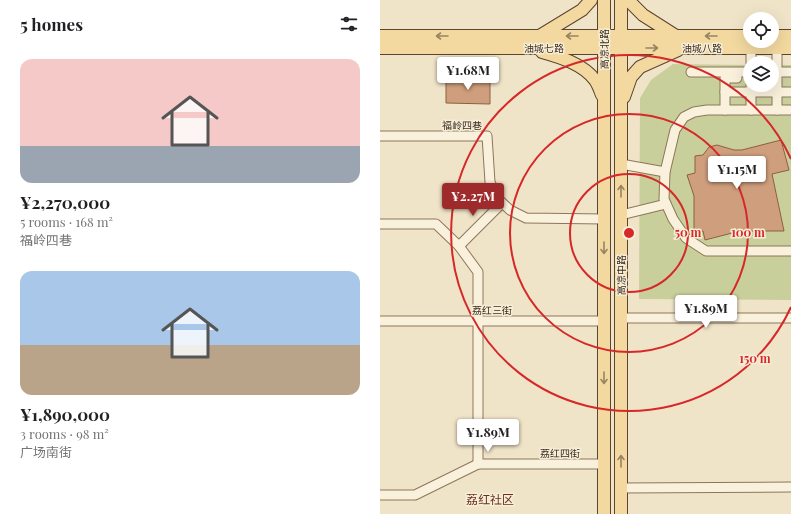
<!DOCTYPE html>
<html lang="en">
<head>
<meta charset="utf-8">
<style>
	:root { --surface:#fff; --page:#f6f6f6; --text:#202124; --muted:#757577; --accent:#9e2a2b }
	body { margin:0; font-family:"Playfair Display","Noto Sans SC",serif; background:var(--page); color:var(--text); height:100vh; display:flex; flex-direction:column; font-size:15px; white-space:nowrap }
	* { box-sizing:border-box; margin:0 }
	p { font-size:13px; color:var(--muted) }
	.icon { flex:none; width:22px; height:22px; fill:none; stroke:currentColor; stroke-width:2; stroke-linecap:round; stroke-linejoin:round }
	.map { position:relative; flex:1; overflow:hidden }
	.drawer { display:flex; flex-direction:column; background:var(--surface); width:380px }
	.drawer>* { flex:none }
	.buttons { position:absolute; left:363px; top:12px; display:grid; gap:8px }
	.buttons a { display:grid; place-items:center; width:36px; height:36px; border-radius:50%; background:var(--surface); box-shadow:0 4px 16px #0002; font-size:20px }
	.price { position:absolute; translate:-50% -34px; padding:0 9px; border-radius:4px; background:#fff; color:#222; font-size:13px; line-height:26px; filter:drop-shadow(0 1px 2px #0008) }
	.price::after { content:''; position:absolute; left:50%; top:24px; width:12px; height:9px; margin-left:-6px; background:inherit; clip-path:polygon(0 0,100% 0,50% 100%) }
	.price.active { background:var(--accent); color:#fff }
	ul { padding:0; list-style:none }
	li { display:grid; align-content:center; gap:8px; height:212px; padding:0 20px }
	li span { display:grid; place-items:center; height:124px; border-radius:12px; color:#555 }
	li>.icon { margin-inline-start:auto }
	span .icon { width:72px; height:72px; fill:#fffc; stroke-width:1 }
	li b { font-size:17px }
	h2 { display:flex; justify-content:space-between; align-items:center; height:48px; padding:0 20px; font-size:17px }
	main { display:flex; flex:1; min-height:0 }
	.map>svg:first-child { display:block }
</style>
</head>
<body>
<main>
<section class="drawer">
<h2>5 homes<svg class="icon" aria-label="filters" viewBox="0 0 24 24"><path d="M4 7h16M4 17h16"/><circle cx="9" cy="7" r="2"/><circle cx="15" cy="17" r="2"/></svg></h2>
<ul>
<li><span style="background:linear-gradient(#f6c9c9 70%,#9aa5b1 0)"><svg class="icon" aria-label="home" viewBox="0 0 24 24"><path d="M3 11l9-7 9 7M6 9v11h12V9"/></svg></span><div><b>¥2,270,000</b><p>5 rooms · 168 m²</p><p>福岭四巷</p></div></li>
<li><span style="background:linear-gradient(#a9c7e8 60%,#b9a48a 0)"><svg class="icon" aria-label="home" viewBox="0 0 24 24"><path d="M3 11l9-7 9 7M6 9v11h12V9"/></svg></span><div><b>¥1,890,000</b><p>3 rooms · 98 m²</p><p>广场南街</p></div></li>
</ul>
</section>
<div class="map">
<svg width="411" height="514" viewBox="0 0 411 514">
	<rect width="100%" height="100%" fill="#f0e4c8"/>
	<!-- green -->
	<polygon fill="#c9cf9b" points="293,64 370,65 370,85 392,85 392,65 411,65 411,300 259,299 260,98 271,80"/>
	<!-- building -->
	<g fill="#cf9f7d" stroke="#8d5f41">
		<polygon points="66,78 110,79 110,104 66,103"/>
		<polygon points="401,140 409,170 392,174 404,231 360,231 325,240 323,231 314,231 314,196 307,175 315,173 315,156 323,155 329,147 337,145 354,150 362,150"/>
	</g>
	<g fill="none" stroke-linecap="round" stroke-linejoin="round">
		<!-- minor casing -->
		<g stroke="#8d765c" stroke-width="11">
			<g id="minor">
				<polyline points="371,48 371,63"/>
				<polyline points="397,48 397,110"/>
				<polyline points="311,72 370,72"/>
				<polyline points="392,72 411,72"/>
				<polyline points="371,85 371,110"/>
				<polyline points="345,92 411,92"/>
				<polyline points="345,110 345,78 357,78"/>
				<polyline points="411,110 327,110 314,112 304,117 295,130 285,172 284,199 293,219 306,238 326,251 411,251"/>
				<polyline points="0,136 107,136 110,182 117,198 130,210 146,218 224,219"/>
				<polyline points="241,164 285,172"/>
				<polyline points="241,215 286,204"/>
				<polyline points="0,224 56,224 79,246 98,272 98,464"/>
				<polyline points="79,246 122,203"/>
				<polyline points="241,318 411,318"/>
				<polyline points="0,321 224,321"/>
				<polyline points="241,488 411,487"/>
				<polyline points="0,495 35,495 98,464 224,464"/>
			</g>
		</g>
		<!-- major casing -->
		<g stroke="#5b4430" stroke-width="14">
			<g id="major">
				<polyline points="224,0 224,514"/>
				<polyline points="241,0 241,514"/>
				<polyline points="248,0 263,15 296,36"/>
				<polyline points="161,35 202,10 211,0"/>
				<polyline points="0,36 370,36"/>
				<polyline points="392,36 411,36"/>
				<polyline points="0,48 411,48"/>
				<path d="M162,52C180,57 203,64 215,80C218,84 220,90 222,95"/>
				<polyline points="244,97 251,77 260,67 298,50"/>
			</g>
		</g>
		<!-- minor -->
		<use href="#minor" stroke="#faf1dc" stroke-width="9"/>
		<!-- major -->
		<use href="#major" stroke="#f3d9a0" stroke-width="12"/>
	</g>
	<!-- one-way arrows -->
	<defs><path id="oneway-shaft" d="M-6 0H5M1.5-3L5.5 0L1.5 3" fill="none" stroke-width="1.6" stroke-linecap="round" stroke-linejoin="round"/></defs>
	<g stroke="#988460">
		<use href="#oneway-shaft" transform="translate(62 36) rotate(180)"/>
		<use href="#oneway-shaft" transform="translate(192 36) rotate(180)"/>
		<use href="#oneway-shaft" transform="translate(331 36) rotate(180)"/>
		<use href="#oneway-shaft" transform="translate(272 48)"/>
		<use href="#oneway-shaft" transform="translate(241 191) rotate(-90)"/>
		<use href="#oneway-shaft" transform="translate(224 248) rotate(90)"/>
		<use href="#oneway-shaft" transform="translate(224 378) rotate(90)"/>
		<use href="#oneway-shaft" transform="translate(241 461) rotate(-90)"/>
	</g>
	<!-- distance rings -->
	<g fill="none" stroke="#d62828" stroke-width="2">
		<circle cx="249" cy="233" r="59"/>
		<circle cx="249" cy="233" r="119"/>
		<path d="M411 307A178 178 0 1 1 411 159"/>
	</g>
	<g text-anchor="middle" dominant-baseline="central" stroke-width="3" stroke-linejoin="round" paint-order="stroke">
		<!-- street labels -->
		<g font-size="10" fill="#3d2e20" stroke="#f7eed8">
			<text x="164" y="48">油城七路</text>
			<text x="322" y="48">油城八路</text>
			<text transform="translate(224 49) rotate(-90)">高凉北路</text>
			<text x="82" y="125">福岭四巷</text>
			<text transform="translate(241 275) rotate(-90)">高凉中路</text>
			<text x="112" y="310">荔红三街</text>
			<text x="180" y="453">荔红四街</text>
		</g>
		<!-- quarter labels -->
		<g font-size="12" fill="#6b2e1e" stroke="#f7eed8">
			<text x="110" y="499">荔红社区</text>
		</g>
	</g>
	<circle cx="249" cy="233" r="6" fill="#d62828" stroke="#f7eed8" stroke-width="2"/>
	<g font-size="12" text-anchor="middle" font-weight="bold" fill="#d62828" stroke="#f7eed8" stroke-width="3" stroke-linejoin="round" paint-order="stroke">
		<text x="308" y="237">50 m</text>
		<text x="368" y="237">100 m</text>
		<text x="375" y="363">150 m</text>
	</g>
</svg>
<div class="buttons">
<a><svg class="icon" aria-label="locate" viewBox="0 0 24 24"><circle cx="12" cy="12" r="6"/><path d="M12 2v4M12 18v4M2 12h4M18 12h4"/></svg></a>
<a><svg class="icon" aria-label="layers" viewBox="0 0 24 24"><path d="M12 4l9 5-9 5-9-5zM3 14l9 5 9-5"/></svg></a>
</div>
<b class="price" style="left:88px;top:91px">¥1.68M</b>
<b class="price" style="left:357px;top:190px">¥1.15M</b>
<b class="price active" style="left:93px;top:217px">¥2.27M</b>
<b class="price" style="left:326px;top:329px">¥1.89M</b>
<b class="price" style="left:108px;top:453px">¥1.89M</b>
</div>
</main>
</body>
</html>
